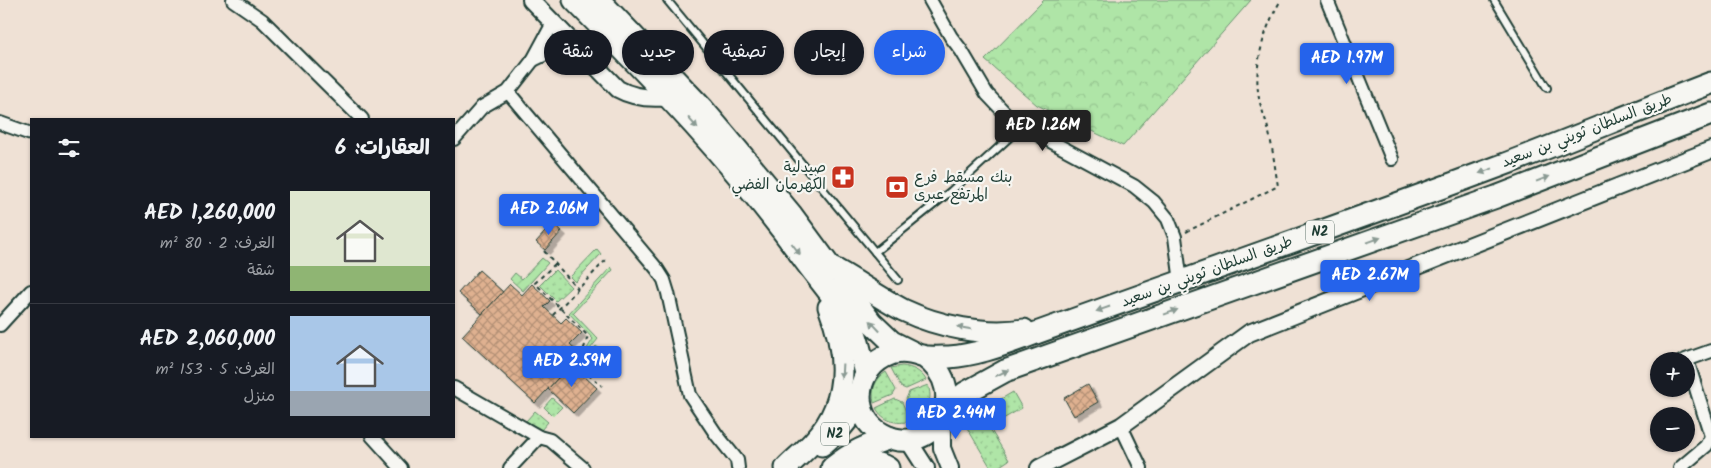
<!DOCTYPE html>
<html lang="ar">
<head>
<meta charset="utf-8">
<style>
	:root { --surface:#171b24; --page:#20242c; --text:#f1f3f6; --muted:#9ea1a6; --line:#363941; --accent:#2563eb }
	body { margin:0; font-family:Kalam,"Playpen Sans Arabic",sans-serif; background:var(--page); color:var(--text); direction:rtl; height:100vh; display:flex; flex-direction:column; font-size:19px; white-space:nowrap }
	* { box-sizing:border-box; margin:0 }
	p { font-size:16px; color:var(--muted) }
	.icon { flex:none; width:28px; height:28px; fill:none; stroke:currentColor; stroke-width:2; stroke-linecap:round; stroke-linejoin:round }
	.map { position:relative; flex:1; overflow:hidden; direction:ltr }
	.panel { position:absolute; left:30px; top:118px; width:425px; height:320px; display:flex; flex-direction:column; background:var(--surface); border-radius:0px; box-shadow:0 1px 4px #0004; direction:rtl }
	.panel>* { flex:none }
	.guide { position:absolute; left:470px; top:30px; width:475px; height:45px; direction:rtl; display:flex; gap:10px }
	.controls { position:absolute; left:1650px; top:352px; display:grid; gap:10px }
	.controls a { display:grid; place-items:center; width:45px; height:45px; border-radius:50%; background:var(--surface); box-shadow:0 1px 4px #0004; font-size:25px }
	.price { position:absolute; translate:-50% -42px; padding:0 11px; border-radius:5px; background:var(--accent); color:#fff; font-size:16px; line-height:32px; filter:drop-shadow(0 1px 2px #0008) }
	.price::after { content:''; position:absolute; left:50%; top:30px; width:15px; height:11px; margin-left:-8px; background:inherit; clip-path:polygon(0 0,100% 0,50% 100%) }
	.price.current { background:#222; color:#fff }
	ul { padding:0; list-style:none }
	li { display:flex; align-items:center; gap:15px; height:125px; padding:0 25px }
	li+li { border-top:1px solid var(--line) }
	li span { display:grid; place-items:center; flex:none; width:140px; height:100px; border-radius:0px; color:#555 }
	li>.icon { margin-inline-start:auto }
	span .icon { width:60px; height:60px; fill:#fffc; stroke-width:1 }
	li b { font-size:21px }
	h2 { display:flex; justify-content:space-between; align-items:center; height:60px; padding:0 25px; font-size:21px }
	.pill { padding:0 18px; border-radius:22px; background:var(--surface); box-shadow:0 1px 4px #0004; font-size:18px; line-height:45px }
	.pill.current { background:var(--accent); color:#fff }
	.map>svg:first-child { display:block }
</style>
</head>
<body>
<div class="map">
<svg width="1711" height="468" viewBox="0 0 1711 468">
	<defs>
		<pattern id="grass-dots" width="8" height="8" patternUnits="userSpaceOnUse" patternTransform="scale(1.25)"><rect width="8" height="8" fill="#afe5a7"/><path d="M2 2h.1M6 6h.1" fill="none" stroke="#96c590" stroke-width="1.8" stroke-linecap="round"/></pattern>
		<pattern id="forest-crowns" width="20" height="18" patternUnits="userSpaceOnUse" patternTransform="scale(1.25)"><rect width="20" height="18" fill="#afe5a7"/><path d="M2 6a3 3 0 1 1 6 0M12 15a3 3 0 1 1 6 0" fill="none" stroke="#96c590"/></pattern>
		<pattern id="garden-furrows" width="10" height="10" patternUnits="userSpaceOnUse" patternTransform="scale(1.25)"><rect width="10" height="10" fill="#afe5a7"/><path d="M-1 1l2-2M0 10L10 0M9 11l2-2" fill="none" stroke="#96c590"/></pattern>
		<pattern id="building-cross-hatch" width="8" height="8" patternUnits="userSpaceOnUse" patternTransform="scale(1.25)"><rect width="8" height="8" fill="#dfb190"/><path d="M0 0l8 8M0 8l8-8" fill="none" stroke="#b49176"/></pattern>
		<filter id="shadow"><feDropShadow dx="4.5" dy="4.5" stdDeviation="0" flood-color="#0004"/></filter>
	</defs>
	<rect width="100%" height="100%" fill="#efe1d5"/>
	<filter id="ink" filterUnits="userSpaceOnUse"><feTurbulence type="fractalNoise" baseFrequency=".02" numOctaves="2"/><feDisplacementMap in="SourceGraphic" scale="10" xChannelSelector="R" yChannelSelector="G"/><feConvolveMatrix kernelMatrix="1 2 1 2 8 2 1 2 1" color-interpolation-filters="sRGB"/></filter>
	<g filter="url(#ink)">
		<!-- grass -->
		<g fill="url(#grass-dots)" stroke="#67916e">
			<polygon points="597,249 601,254 575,282 570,277"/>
			<polygon points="611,267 613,270 573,313 598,339 586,354 589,369 593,373 591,376 587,372 583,355 593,339 569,313"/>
			<polygon points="555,270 571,287 556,301 540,285"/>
			<path d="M902,366C912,367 921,371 926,380L906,389L901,387L891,368Z"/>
			<path d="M886,372L896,390L893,395L874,403C871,390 875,379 886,372Z"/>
			<path d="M928,385C933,399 928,411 916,418L906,399L909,392Z"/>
			<polygon points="1013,392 1022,408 989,427 1009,460 997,468 991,468 963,421"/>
			<polygon points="552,398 562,407 553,416 544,407"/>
			<path d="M895,399L902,402L910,421C897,425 883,421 876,408Z"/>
			<polygon points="535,411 548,422 541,430 526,421"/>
		</g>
		<!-- forest -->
		<polygon fill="url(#forest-crowns)" stroke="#67916e" points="1044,0 1251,0 1123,146 1037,105 985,60"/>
		<!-- garden -->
		<g fill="url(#garden-furrows)" stroke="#67916e">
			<polygon points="542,258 548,263 523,291 510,279 515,273 522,279"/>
			<polygon points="596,346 606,354 593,369 587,355"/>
		</g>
		<!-- building -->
		<g fill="url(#building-cross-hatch)" stroke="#1f3d34" filter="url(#shadow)">
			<polygon points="553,223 562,231 545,250 536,242"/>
			<polygon points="479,270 503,292 482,314 458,293"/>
			<polygon points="510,284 522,295 532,284 550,301 544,307 561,323 566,318 582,333 570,345 580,354 535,403 462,336"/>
			<polygon points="571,364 597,388 573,413 548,389"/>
			<polygon points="1088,384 1098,402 1074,416 1064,398"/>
		</g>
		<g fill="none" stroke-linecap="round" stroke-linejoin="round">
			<!-- service casing -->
			<g stroke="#1f3d34" stroke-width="10">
				<g id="service">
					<polyline points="667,0 898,280"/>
					<polyline points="1494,0 1547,88"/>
					<polyline points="875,252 951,191 1022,126"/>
				</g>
			</g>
			<!-- minor casing -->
			<g stroke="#1f3d34" stroke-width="16">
				<g id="minor">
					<polyline points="233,0 262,20 362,119"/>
					<polyline points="930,0 951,37 961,50 987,94 1006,114 1022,126 1134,186 1154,202 1168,219 1175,237 1181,282"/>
					<polyline points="1327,0 1392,159"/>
					<polyline points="533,60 571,42"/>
					<polyline points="508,92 657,269 664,280 668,293 690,395 716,434 737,460 738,468"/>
					<polyline points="0,123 31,134"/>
					<polyline points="454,139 482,107 508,92 533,60 553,23"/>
					<polyline points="0,325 31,291"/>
					<polyline points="1687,360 1711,436"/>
					<polyline points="1683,361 1711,351"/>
					<polyline points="454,388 539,437 550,440 583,468"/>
					<polyline points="1121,426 1141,468"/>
					<polyline points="372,436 401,468"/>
					<polyline points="510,468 539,437"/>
					<polyline points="1680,468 1706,446 1711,437"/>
				</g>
			</g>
			<!-- tertiary casing -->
			<g stroke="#1f3d34" stroke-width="20">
				<g id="tertiary">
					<path d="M531,0L618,89C634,98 651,99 669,97"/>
					<polyline points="942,417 942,448 950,468"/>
					<polyline points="908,440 926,468"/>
					<polyline points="1039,468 1121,426 1249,333 1711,150"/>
				</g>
			</g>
			<!-- trunk casing -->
			<g stroke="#1f3d34" stroke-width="25">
				<g id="trunk">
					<path d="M574,0C656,82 737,167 805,261C822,284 843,307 855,333C860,346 862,360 866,373"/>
					<polyline points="599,0 703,109 726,136 791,214 871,322 892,342 914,353"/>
					<path d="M836,270C859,283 880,298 903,310C939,327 985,336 1024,330"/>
					<path d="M923,356C976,393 930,461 882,434C851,417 854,373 884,357C897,350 908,352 921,356C930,358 941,357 949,357C976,355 1000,346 1025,337C1186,279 1348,223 1508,163C1576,137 1643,109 1711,83"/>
					<polyline points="946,408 965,393 1005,371 1496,197 1711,114"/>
					<polyline points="822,445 839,430 852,414 859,391"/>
					<path d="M786,468C795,459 805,451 814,441C850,403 847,353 829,307"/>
					<path d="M832,468C853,451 865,446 891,438"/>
					<path d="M848,468C861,462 874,460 888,468"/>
				</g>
			</g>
			<!-- path -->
			<g stroke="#1f3d34" stroke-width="2" stroke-dasharray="4 4" stroke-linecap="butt">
				<path d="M1186,232L1278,186C1275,169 1273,150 1269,133C1267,123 1263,113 1260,103C1252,69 1263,30 1281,0"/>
				<polyline points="544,251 578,289"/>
				<polyline points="555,264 535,283 588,336 582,354 585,372 602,386"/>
				<polyline points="553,315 607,259"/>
			</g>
			<!-- service -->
			<use href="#service" stroke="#f6f6f2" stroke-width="6"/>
			<!-- minor -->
			<use href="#minor" stroke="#f6f6f2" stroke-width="12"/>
			<!-- tertiary -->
			<use href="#tertiary" stroke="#f6f6f2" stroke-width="16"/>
			<!-- trunk -->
			<use href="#trunk" stroke="#f6f6f2" stroke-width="21"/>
		</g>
		<!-- one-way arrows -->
		<defs><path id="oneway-solid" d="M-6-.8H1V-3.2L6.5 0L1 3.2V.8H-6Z" transform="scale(1.25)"/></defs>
		<g fill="#8a9a93">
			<use href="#oneway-solid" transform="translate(693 123) rotate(49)"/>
			<use href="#oneway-solid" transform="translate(1486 171) rotate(160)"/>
			<use href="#oneway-solid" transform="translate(1543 179) rotate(-21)"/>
			<use href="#oneway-solid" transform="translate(1374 240) rotate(-20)"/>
			<use href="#oneway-solid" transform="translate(796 249) rotate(53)"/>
			<use href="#oneway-solid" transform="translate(1103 309) rotate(161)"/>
			<use href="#oneway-solid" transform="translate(1171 312) rotate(-20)"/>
			<use href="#oneway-solid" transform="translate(875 326) rotate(-133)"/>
			<use href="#oneway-solid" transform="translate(964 328) rotate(-170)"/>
			<use href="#oneway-solid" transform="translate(842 371) rotate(93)"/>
			<use href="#oneway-solid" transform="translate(1002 373) rotate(-26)"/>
		</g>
	</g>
	<!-- icons -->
	<defs>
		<g id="pharmacy-square" transform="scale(1.25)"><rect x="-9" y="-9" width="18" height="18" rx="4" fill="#c8321e" stroke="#f6f6f2"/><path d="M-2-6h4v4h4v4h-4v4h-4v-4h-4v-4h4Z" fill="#fff"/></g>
		<g id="bank-square" transform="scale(1.25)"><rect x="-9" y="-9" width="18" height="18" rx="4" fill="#c8321e" stroke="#f6f6f2"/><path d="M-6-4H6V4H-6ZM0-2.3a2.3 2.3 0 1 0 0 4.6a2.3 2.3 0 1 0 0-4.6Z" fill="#fff"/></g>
	</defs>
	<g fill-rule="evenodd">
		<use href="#pharmacy-square" x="843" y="177"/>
		<use href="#bank-square" x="897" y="187"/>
	</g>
	<g text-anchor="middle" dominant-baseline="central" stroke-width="4.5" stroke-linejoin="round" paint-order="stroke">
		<!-- shield labels -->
		<g fill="#f6f6f2" stroke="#60746d" stroke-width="1">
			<rect x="1306" y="220.5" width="28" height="23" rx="4"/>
			<rect x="821" y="422.5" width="28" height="23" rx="4"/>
		</g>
		<g font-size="14" font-weight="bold" fill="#1f3d34">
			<text x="1320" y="232">N2</text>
			<text x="835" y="434">N2</text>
		</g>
		<!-- street labels -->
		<g font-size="15" fill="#1f3d34" stroke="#f6f6f2">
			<text transform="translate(1587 131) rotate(-21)">طريق السلطان ثويني بن سعيد</text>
			<text transform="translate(1207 272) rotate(-20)">طريق السلطان ثويني بن سعيد</text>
		</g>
		<!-- poi labels -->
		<g font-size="15" fill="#1f3d34" stroke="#f6f6f2" text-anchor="end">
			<text x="826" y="168">صيدلية<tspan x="826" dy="17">الكهرمان الفضي</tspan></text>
			<text x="914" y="178" text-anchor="start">بنك مسقط فرع<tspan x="914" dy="17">المرتفع عبرى</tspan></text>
		</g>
	</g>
</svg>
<div class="controls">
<a>+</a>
<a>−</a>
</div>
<b class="price" style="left:1347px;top:85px">AED 1.97M</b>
<b class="price current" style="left:1043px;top:152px">AED 1.26M</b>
<b class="price" style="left:549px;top:236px">AED 2.06M</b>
<b class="price" style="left:1370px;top:302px">AED 2.67M</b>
<b class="price" style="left:572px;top:388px">AED 2.59M</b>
<b class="price" style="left:956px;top:440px">AED 2.44M</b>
<div class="guide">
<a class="pill current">شراء</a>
<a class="pill">إيجار</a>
<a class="pill">تصفية</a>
<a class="pill">جديد</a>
<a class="pill">شقة</a>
</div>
<section class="panel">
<h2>العقارات: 6<svg class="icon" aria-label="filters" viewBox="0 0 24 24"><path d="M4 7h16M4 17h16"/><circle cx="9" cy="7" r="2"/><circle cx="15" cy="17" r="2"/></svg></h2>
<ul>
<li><span style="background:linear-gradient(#dfe7d0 75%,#8fb573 0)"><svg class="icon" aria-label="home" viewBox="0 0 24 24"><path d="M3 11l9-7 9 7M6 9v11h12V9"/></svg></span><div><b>AED 1,260,000</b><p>الغرف: 2 · 80 m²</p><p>شقة</p></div></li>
<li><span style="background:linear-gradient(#a9c7e8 75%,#9aa5b1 0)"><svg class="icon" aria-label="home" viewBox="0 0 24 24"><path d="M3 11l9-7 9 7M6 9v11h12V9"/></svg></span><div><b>AED 2,060,000</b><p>الغرف: 5 · 153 m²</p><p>منزل</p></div></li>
</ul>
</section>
</div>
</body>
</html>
